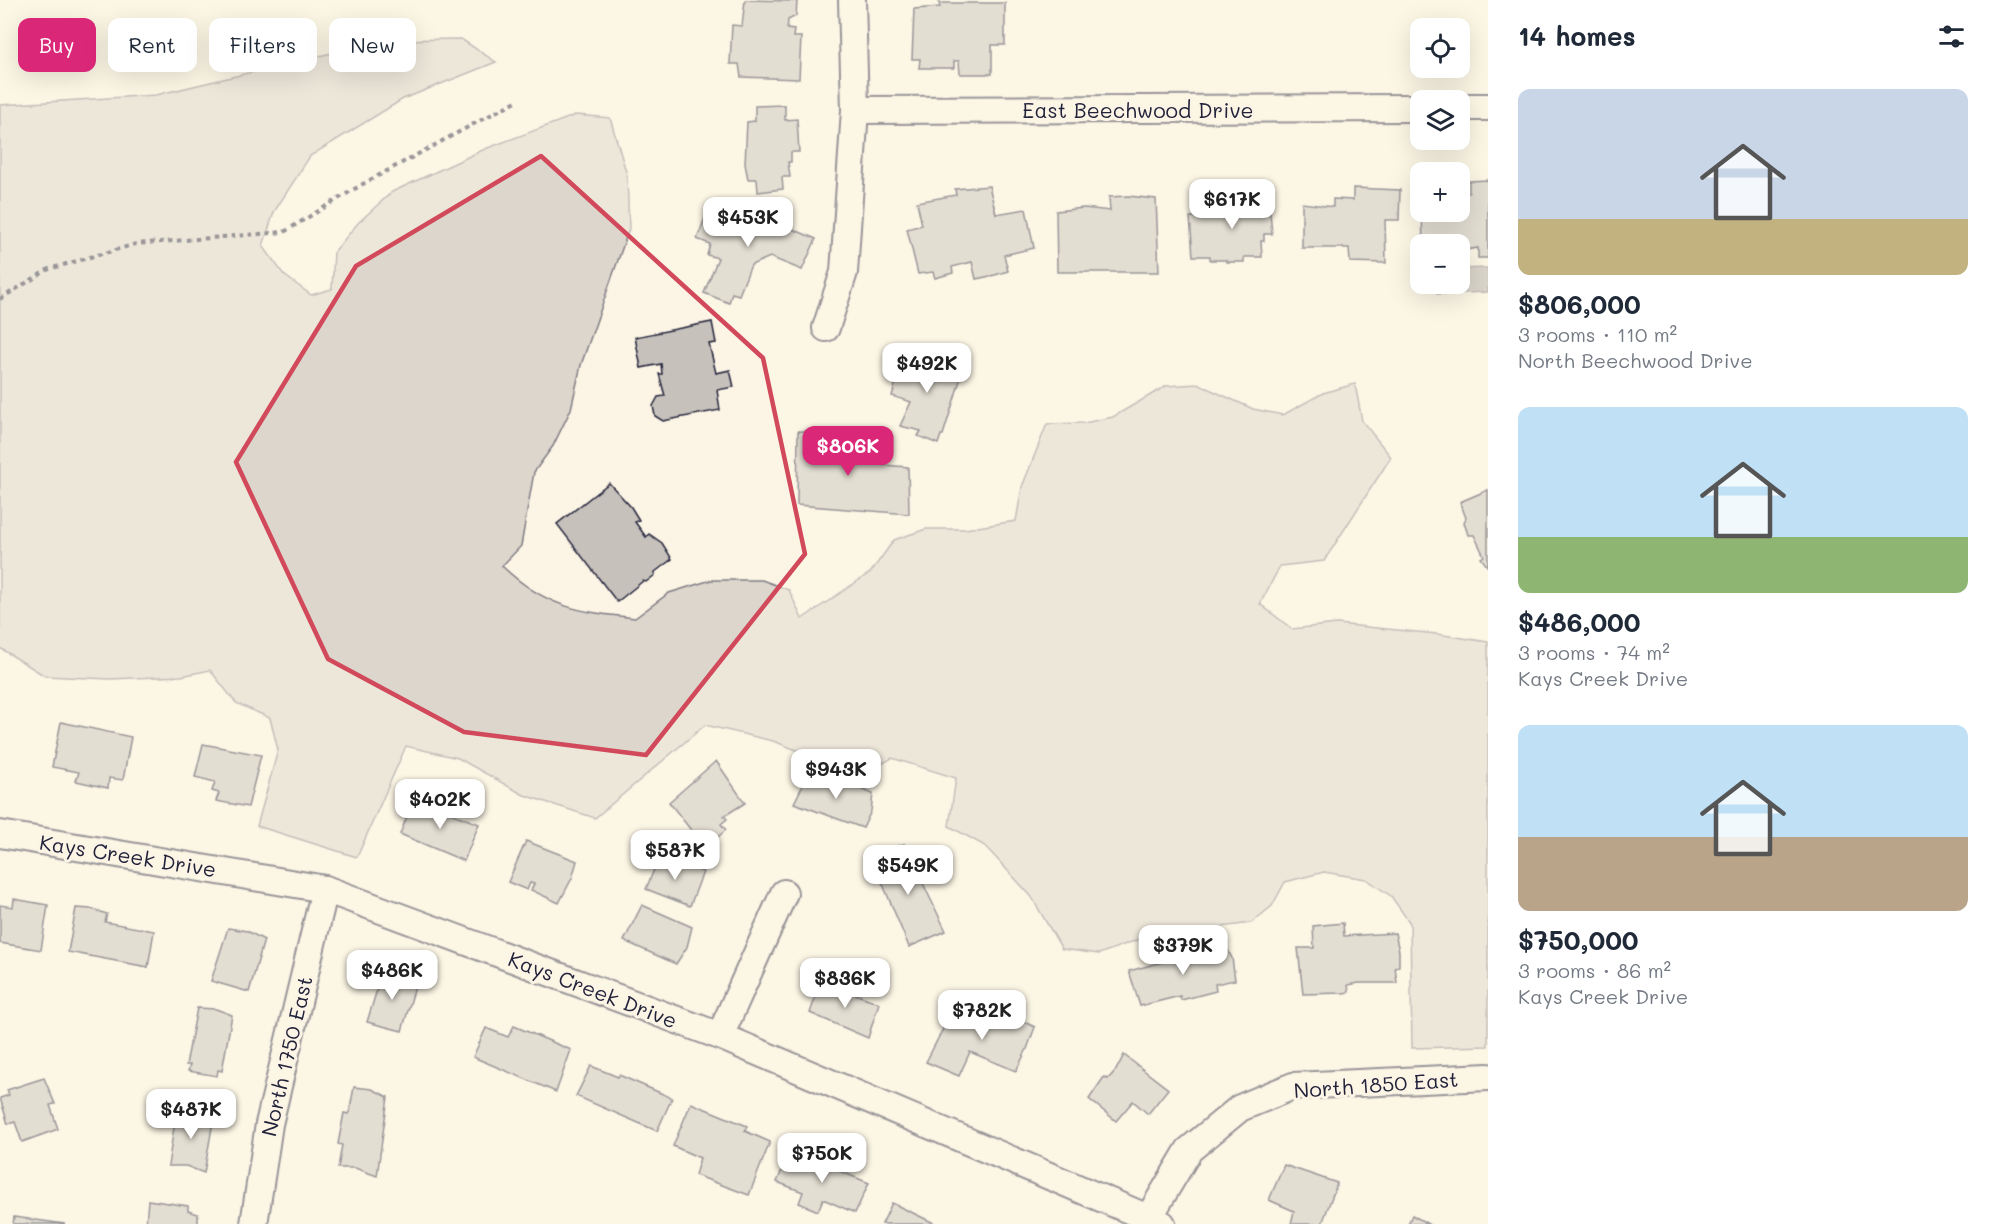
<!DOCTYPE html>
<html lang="en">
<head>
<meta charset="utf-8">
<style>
	:root { --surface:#fff; --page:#f6f6f7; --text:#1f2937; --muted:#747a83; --accent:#db2777 }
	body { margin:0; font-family:Mali,sans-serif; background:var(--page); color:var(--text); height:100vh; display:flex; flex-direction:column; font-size:22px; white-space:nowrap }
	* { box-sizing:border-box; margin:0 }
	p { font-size:20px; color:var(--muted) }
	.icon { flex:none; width:33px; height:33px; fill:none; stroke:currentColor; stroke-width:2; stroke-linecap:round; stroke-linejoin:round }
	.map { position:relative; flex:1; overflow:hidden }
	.panel { display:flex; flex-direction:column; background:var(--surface); width:510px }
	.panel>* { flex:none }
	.top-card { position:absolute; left:18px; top:18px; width:570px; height:54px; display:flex; gap:12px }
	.tools { position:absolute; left:1410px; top:18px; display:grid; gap:12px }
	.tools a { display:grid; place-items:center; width:60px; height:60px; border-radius:12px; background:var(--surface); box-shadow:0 6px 24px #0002; font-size:30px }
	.price { position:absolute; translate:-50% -51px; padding:0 14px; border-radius:12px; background:#fff; color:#222; font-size:20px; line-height:39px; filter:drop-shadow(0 2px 3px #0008) }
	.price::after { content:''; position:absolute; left:50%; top:36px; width:18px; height:14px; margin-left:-9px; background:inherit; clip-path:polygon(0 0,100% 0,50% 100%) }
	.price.current { background:var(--accent); color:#fff }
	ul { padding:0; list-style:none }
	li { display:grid; align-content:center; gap:12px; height:318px; padding:0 30px }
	li span { display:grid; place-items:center; height:186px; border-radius:12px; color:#555 }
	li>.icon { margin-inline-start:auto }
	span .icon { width:108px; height:108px; fill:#fffc; stroke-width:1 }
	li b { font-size:26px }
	h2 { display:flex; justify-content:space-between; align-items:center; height:72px; padding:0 30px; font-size:26px }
	.pill { padding:0 21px; border-radius:12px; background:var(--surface); box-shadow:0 6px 24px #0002; font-size:21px; line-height:54px }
	.pill.current { background:var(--accent); color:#fff }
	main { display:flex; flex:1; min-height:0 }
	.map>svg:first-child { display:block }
</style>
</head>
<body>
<main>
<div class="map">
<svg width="1488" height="1224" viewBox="0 0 1488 1224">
	<rect width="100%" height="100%" fill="#fcf5e5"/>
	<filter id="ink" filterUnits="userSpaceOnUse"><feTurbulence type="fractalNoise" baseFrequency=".0167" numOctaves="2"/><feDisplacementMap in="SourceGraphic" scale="12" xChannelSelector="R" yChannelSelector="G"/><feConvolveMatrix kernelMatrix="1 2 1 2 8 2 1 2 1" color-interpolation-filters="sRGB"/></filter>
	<g filter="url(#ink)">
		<!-- green -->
		<path fill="#dcd6cc" stroke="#7f7c84" stroke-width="1.5" d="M461,39L496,62L403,99L310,156L274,212L263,246L284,275L311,295L332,289L334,252L358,223L392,192L485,149L576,115L610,118L627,175L629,229L581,365L571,409L553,446L534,472L521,546L502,566C545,607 578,612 635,618L669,593L711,580H762L789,590L802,619L871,572L894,540L926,529H965L1016,521L1022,487L1047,424L1084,423L1113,417L1166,386L1198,384L1253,409L1283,415L1323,393L1355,384L1362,421L1391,457L1324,561L1280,566L1260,604L1292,629L1337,624L1437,634L1488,642V1046L1412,1048L1410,923L1391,896L1366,879L1324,872L1285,882L1272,906L1251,923L1145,937L1099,954L1062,949L1031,896L985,846L949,826L956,778L892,758L862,775L773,741L705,725L595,818L524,795L458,758L406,746L357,857L257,826L278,750L270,718L236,703L210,670L181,676L110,679L45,676L0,648V105L156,95L386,40Z"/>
		<!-- water -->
		<polygon fill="#b2adab" stroke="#78757e" stroke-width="1.5" points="1488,268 1488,292 1437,294 1437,284 1460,284 1460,269"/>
		<!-- building -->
		<g fill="#c6c1bb" stroke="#22223b" stroke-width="1.5">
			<polygon points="745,0 797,1 796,16 788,20 787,29 794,30 793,37 801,37 799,79 741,77 739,64 730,64 732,25 742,26"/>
			<polygon points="939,3 1005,3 1005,45 992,45 992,74 960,74 959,61 954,61 954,68 919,68 920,59 912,59 914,9 940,7"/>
			<polygon points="785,105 785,120 797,119 799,152 791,152 791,162 788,162 790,177 782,177 783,189 758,192 757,179 748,179 745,164 747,122 755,121 755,106"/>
			<polygon points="1488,180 1488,258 1478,258 1478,248 1460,251 1460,244 1423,244 1422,212 1460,212 1460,188 1464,188 1465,193 1469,193 1469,181"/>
			<polygon points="989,186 996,214 1026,209 1034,248 1004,255 1008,271 995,275 976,279 972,262 952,267 953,273 935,278 933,272 918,274 907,229 922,225 917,202 956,195 955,189"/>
			<polygon points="1353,188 1400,190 1399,220 1385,220 1386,263 1350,262 1349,248 1302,248 1302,203 1333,207 1333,199 1353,200"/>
			<polygon points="1128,196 1156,199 1159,272 1057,272 1056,211 1084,208 1110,211 1109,197"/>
			<polygon points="1228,196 1256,196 1256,201 1269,201 1272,234 1264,234 1264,241 1261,241 1262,257 1244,257 1244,262 1226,262 1226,260 1210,260 1210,256 1193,256 1190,217 1208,217 1207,207 1229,207"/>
			<polygon points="741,207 816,239 802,270 770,257 751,265 739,295 732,293 729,303 704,293 718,258 707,255 710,244 697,239 709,208 735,219"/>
			<polygon points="712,322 716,343 709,344 716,373 730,370 734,387 717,390 720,410 663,421 655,416 653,406 658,397 665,396 659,374 662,374 661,364 641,368 635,337"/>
			<polygon points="905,350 963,371 943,435 941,435 938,444 918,436 921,431 900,426 911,402 892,396"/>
			<polygon points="798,431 836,432 835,434 843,435 842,455 850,455 851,449 871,450 871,455 881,456 882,465 908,467 909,514 797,505"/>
			<polygon points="609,483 631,507 639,520 635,522 646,537 649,534 662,543 672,559 655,572 655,575 646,582 643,581 617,602 557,524"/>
			<polygon points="1488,490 1488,567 1481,558 1484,556 1474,535 1468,535 1464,522 1466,518 1460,502"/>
			<polygon points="61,722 131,737 123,780 109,778 108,788 76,781 79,772 52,767"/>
			<polygon points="203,744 261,755 248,807 216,801 219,793 212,791 215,782 195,777"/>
			<polygon points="716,761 745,803 724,816 727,819 721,824 726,830 705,848 669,802"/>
			<polygon points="808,775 834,785 836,779 873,794 871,811 863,828 794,803"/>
			<polygon points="414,799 479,824 464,861 400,834"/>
			<polygon points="526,841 577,861 572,878 559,903 531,890 534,884 530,883 527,890 508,882"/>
			<polygon points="904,844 946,931 909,947 872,858"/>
			<polygon points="660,855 703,872 690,906 646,889"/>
			<polygon points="14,899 48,905 41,950 0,943 0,905 13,907"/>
			<polygon points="642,905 692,927 687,947 676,964 624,941"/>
			<polygon points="76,908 91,909 107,914 105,922 154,931 148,967 68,952"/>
			<polygon points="1343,923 1344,936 1395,933 1399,951 1399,966 1395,967 1397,983 1359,983 1348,985 1349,992 1343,993 1303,994 1298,948 1314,948 1313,926"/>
			<polygon points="228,928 247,931 264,940 249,992 211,981"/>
			<polygon points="1225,945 1232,958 1235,980 1215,984 1216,991 1181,1000 1180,996 1140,1006 1129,971"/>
			<polygon points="383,970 417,980 402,1031 367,1022"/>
			<polygon points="821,981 879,1003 868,1038 810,1013"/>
			<polygon points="968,1003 1011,1021 1013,1017 1035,1027 1027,1049 1016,1071 970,1052 959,1076 926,1062 946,1023 958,1028"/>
			<polygon points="197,1008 216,1009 232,1015 222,1071 218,1070 217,1076 188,1071 190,1065 186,1065"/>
			<polygon points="514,1026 571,1050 556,1092 473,1057 486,1028 508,1037"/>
			<polygon points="1124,1055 1168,1089 1148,1114 1133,1101 1116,1121 1089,1099 1104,1077 1108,1079 1116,1070"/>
			<polygon points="591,1066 618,1077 619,1075 672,1098 657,1131 576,1096"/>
			<polygon points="44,1078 55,1104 50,1105 58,1129 22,1142 15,1122 8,1124 0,1098 9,1095 7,1090"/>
			<polygon points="354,1087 372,1089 388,1097 377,1176 355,1168 338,1168 342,1145 338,1144 344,1113 349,1114"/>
			<polygon points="691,1103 747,1126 745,1131 770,1142 749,1195 695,1175 700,1158 673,1146"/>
			<polygon points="177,1108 214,1116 204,1173 186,1166 168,1166"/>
			<polygon points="790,1151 869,1183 855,1213 823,1199 818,1211 799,1203 803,1192 777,1182"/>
			<polygon points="1284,1165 1337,1183 1322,1224 1291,1224 1294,1211 1269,1200"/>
			<polygon points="148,1200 188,1206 188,1211 198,1214 198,1224 146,1224"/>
			<polygon points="892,1203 936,1224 882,1224"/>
			<polygon points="1412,1215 1428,1224 1408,1224"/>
			<polygon points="14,1217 65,1224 13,1224"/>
		</g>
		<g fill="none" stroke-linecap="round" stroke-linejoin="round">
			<!-- street casing -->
			<g stroke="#22223b" stroke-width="30">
				<g id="street">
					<polyline points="1460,107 1488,107"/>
					<polyline points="855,110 1420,108"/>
					<polyline points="826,328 844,272 855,110 852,0"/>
					<polyline points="0,834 325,889 720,1036 1162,1224"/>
					<polyline points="720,1036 784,893"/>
					<polyline points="254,1224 269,1124 325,889"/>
					<polyline points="1145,1224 1189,1150 1240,1108 1293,1086 1488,1077"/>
				</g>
			</g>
			<!-- path -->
			<polyline stroke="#22223b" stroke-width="4" stroke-dasharray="4.5 4.5" stroke-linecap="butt" points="0,299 49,269 136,244 284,232 361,185 518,100"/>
			<!-- street -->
			<use href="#street" stroke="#fcf5e5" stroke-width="26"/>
		</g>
	</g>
	<!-- marked area -->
	<path d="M0 0H1488V1224H0ZM541,156L763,358L805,554L646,755L464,732L328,659L236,462L356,266Z" fill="#fcf5e5" fill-opacity=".55" fill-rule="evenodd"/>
	<path fill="none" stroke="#d1495b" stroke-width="4.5" stroke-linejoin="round" d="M541,156L763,358L805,554L646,755L464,732L328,659L236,462L356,266Z"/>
	<g text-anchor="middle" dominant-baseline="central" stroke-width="6" stroke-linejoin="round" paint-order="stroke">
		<!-- street labels -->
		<g font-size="21" fill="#22223b" stroke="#fcf5e5">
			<text x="1138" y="109">East Beechwood Drive</text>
			<text transform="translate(128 855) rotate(9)">Kays Creek Drive</text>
			<text transform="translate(593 989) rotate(21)">Kays Creek Drive</text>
			<text transform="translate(286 1056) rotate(-77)">North 1750 East</text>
			<text transform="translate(1376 1084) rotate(-4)">North 1850 East</text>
		</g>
	</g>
</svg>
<div class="tools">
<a><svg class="icon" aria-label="locate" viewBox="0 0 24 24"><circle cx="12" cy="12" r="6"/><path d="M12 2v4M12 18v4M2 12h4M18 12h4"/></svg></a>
<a><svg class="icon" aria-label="layers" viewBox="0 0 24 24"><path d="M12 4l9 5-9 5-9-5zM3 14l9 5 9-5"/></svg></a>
<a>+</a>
<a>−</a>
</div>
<b class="price" style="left:1232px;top:230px">$617K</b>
<b class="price" style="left:748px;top:248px">$453K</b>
<b class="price" style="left:927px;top:394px">$492K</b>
<b class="price current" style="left:848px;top:477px">$806K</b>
<b class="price" style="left:836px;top:800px">$943K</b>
<b class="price" style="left:440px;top:830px">$402K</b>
<b class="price" style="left:675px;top:881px">$587K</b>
<b class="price" style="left:908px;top:896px">$549K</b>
<b class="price" style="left:1183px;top:976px">$379K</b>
<b class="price" style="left:392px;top:1001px">$486K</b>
<b class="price" style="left:845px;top:1009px">$836K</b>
<b class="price" style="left:982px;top:1041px">$782K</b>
<b class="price" style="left:191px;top:1140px">$487K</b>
<b class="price" style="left:822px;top:1184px">$750K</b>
<div class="top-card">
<a class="pill current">Buy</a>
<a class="pill">Rent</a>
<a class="pill">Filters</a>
<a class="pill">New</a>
</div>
</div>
<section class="panel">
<h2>14 homes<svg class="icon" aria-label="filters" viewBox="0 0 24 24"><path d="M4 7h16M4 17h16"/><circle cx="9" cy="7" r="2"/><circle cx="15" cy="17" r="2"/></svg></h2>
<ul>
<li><span style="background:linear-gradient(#c9d6e8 70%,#c2b280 0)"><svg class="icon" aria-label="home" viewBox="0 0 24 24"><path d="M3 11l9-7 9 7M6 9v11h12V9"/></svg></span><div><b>$806,000</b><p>3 rooms · 110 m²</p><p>North Beechwood Drive</p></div></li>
<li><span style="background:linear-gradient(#bfe0f5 70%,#8fb573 0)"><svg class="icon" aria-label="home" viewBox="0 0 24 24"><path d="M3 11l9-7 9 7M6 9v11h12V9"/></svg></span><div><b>$486,000</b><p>3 rooms · 74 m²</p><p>Kays Creek Drive</p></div></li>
<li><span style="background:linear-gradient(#bfe0f5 60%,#b9a48a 0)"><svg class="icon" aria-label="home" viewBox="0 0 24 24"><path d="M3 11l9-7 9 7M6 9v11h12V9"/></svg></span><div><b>$750,000</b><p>3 rooms · 86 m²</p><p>Kays Creek Drive</p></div></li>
</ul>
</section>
</main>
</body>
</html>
